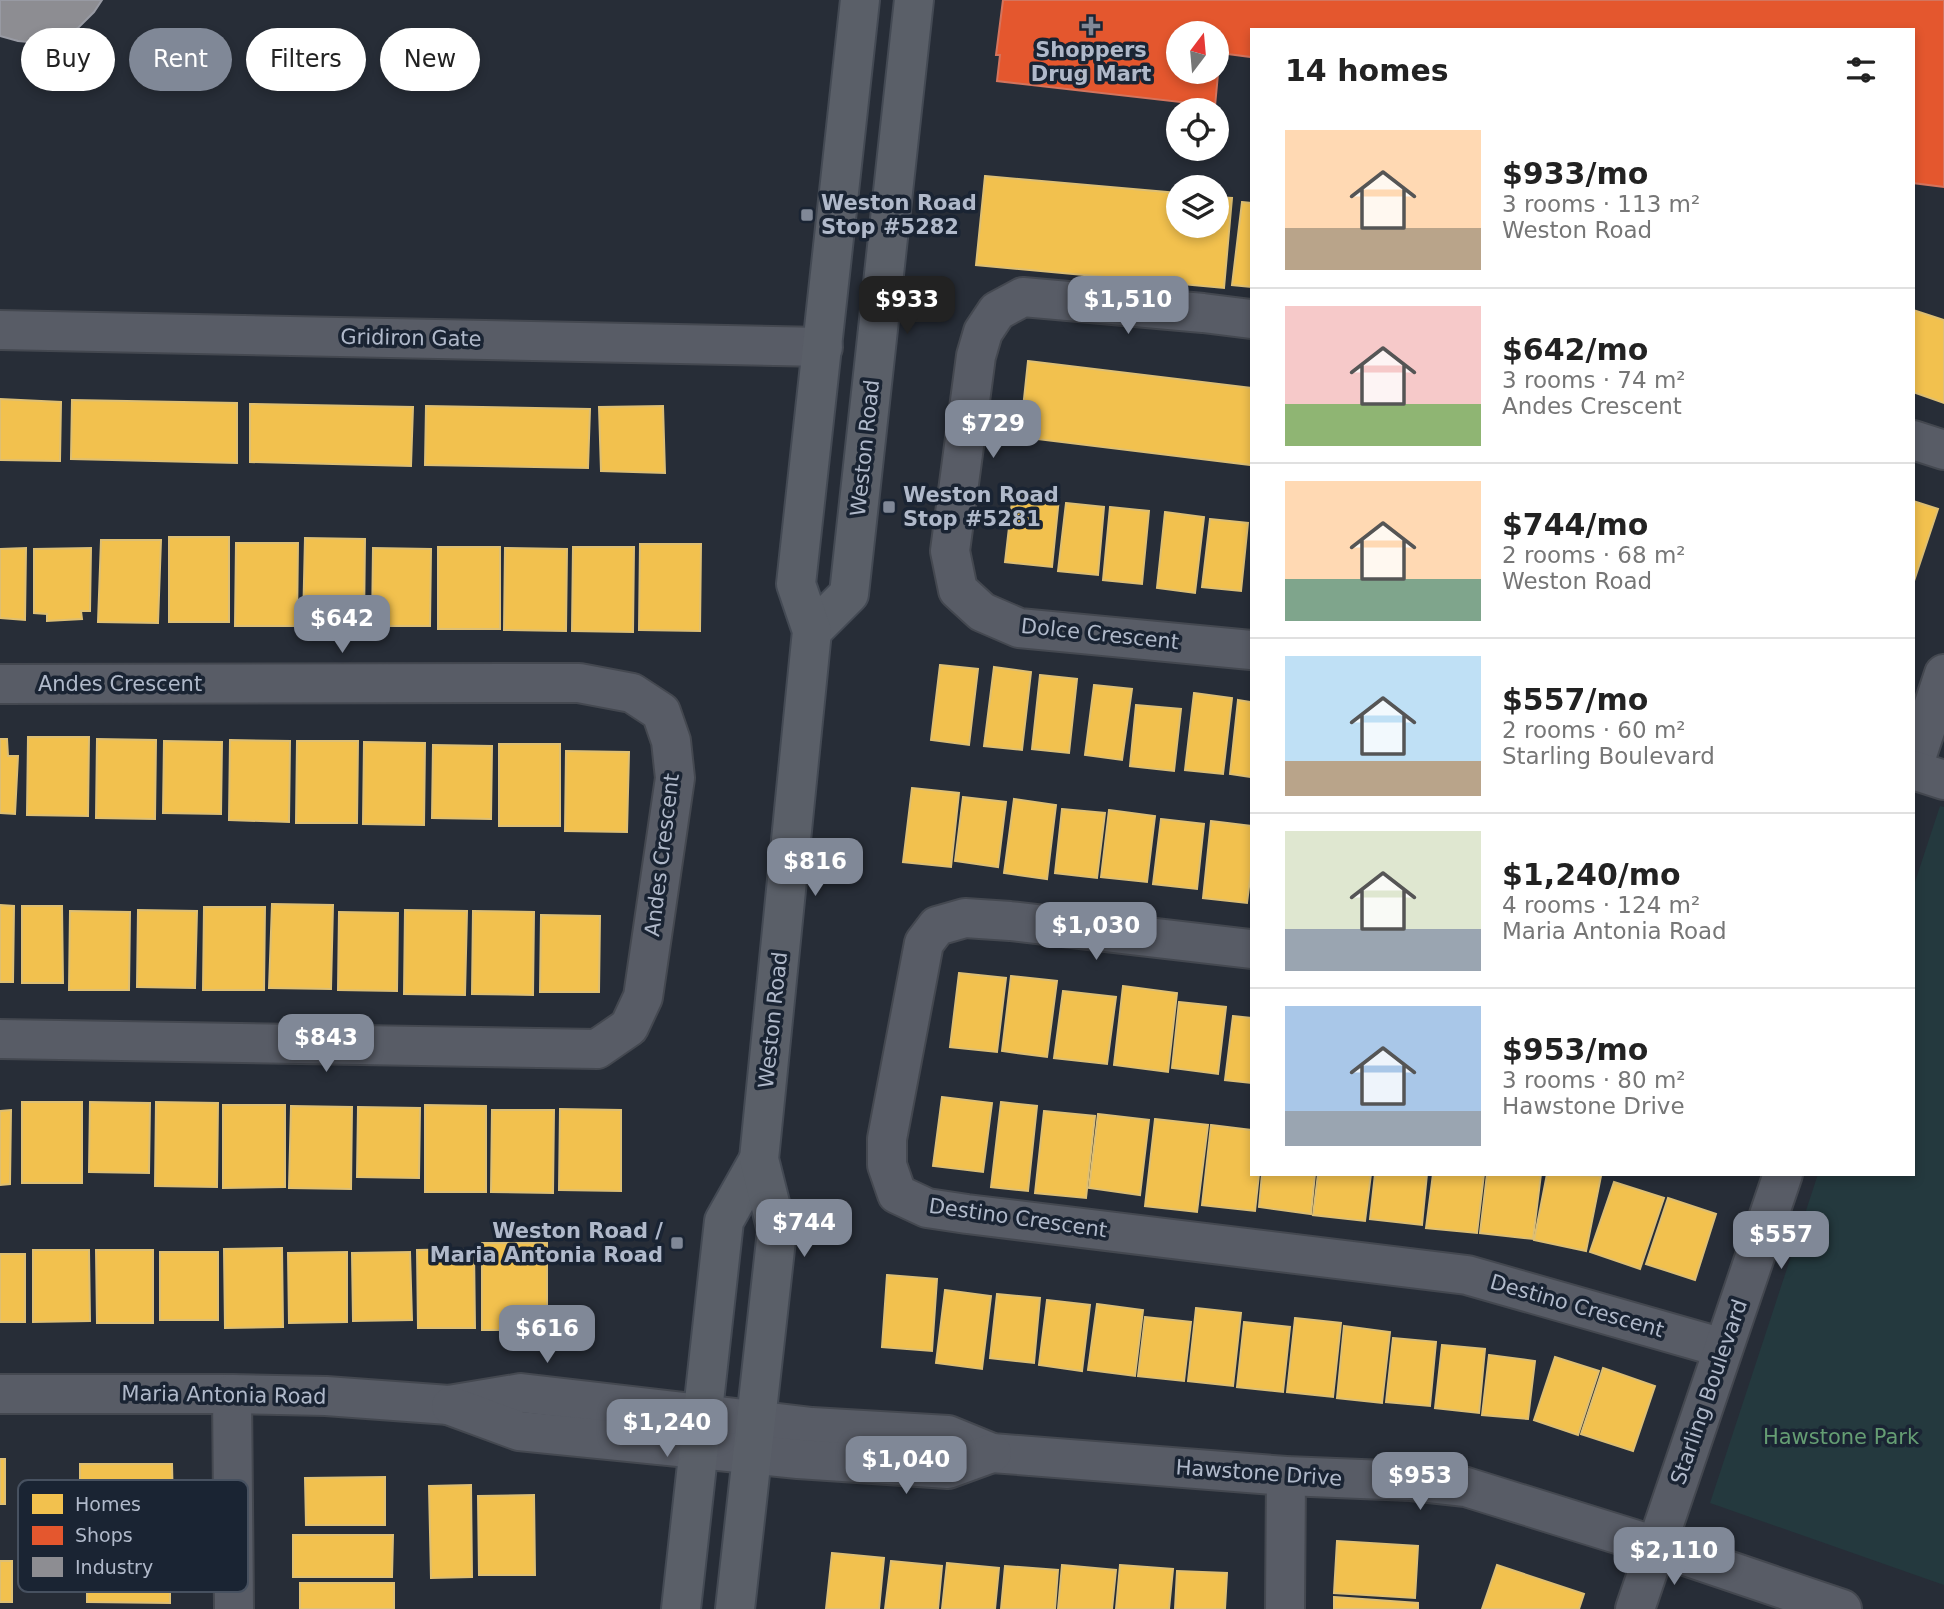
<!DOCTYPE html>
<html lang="en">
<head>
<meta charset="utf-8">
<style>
	:root { --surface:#fff; --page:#f2f2f2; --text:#222; --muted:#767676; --line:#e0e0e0; --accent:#808897 }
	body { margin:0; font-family:"DejaVu Sans",sans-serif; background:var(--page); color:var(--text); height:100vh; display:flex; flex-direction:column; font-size:26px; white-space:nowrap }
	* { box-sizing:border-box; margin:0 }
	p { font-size:23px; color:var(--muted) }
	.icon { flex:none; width:38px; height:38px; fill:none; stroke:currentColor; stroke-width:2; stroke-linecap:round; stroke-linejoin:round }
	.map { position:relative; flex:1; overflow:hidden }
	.drawer { position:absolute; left:1250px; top:28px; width:665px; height:1148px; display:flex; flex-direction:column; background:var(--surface); border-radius:0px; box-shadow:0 4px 10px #0003 }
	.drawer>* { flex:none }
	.guide { position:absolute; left:21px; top:28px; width:665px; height:63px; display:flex; gap:14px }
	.needle { width:46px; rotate:16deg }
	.fabs { position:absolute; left:1166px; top:21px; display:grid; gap:14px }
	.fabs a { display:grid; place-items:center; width:63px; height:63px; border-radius:50%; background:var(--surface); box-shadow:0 4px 10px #0003; font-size:35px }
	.price { position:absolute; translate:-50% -60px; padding:0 16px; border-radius:14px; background:var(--accent); color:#fff; font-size:23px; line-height:46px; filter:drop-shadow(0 2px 4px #0008) }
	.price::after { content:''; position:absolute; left:50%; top:42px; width:21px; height:16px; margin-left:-10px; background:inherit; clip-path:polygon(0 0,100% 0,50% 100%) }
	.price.on { background:#222; color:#fff }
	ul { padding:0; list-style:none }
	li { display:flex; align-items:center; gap:21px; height:175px; padding:0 35px }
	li+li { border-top:2px solid var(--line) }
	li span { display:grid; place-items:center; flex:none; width:196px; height:140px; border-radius:0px; color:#555 }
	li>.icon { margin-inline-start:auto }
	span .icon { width:84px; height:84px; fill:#fffc; stroke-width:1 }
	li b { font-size:30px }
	h2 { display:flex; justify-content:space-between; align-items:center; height:84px; padding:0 35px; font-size:30px }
	.chip { padding:0 24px; border-radius:32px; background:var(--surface); box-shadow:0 4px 10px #0003; font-size:24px; line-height:63px }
	.chip.on { background:var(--accent); color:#fff }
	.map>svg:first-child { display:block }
</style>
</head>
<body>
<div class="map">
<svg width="1944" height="1609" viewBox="0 0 1944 1609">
	<rect width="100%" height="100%" fill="#272d37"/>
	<!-- green -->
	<polygon fill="#24393e" points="1940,806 1944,807 1944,1585 1710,1503 1818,1174 1913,1174 1913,888"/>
	<!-- homes -->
	<g fill="#f2c14e" stroke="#debf73" stroke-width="2">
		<polygon points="985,176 1178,193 1178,226 1216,226 1216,197 1232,198 1224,288 976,265"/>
		<polygon points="1242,202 1251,203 1251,287 1232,285"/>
		<polygon points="1913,310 1944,320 1944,403 1913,392"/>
		<polygon points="1028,361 1251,388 1251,465 1020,437"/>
		<polygon points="0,399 61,402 60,461 0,460"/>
		<polygon points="72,400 237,403 237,463 71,459"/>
		<polygon points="250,404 413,407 411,466 250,462"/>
		<polygon points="426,406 590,409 588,468 425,465"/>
		<polygon points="663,406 665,473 601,471 599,407"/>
		<polygon points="1013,493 1059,498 1052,567 1005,562"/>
		<polygon points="1913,501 1938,509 1914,581 1913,581"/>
		<polygon points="1066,503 1104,507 1098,575 1058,571"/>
		<polygon points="1110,507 1149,511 1142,584 1103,580"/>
		<polygon points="1165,512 1204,517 1195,593 1157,588"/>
		<polygon points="1210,519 1248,523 1241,591 1202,587"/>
		<rect x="169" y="537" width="60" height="85"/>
		<polygon points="305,538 365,539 364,624 303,624"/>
		<polygon points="101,540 161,540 158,623 98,622"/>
		<polygon points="236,543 298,543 297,626 235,626"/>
		<polygon points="640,544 701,544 700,631 639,630"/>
		<rect x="438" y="547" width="62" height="82"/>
		<polygon points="573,547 634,547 633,632 572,631"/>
		<polygon points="26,548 25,620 0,618 0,549"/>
		<polygon points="91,548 90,611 81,611 82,619 47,621 47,614 34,613 34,549"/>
		<polygon points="373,548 431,549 430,626 372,626"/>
		<polygon points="505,548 567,549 566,631 504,630"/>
		<polygon points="940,665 978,669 969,745 931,740"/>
		<polygon points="994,667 1031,672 1022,750 984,746"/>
		<polygon points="1040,675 1077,679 1069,753 1032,749"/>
		<polygon points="1094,685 1132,689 1122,760 1085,755"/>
		<polygon points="1194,693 1232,698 1223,774 1185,770"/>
		<polygon points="1238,700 1251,702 1251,777 1230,774"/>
		<polygon points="1136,705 1181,709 1174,771 1130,766"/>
		<polygon points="28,737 89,737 88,816 27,815"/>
		<polygon points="0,739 7,739 8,756 18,756 15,814 0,813"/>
		<polygon points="97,739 156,740 155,819 96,818"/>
		<polygon points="230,740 290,741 289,822 229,820"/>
		<polygon points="164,741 222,742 221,814 163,813"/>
		<polygon points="297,741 358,741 357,823 296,823"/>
		<polygon points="364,742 425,743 424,825 363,824"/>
		<rect x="499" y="744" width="61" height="82"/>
		<polygon points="433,745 492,746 491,819 432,818"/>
		<polygon points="566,751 629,752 627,832 565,831"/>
		<polygon points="912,788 959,793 951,867 903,862"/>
		<polygon points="963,797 1006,802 998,867 955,861"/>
		<polygon points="1014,799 1056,805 1047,879 1004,873"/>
		<polygon points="1062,809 1105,813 1097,878 1055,873"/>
		<polygon points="1109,810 1155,816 1147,882 1101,877"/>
		<polygon points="1161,819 1204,824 1197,889 1153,884"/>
		<polygon points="1211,821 1251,826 1251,871 1247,903 1203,898"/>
		<polygon points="272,904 333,905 331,989 269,988"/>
		<polygon points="0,905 14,906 13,982 0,982"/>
		<polygon points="22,906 62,906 63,983 22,983"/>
		<polygon points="204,907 265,907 264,990 203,990"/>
		<polygon points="138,910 197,911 195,988 137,987"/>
		<polygon points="405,910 467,911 465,995 404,994"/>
		<polygon points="70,911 130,912 129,990 69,990"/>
		<polygon points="473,911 534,912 533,995 472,994"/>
		<polygon points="339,912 398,913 397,991 338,990"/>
		<polygon points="541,915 600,916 599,992 540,992"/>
		<polygon points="959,973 1006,978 997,1052 950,1047"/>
		<polygon points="1011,976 1057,981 1047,1057 1002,1051"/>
		<polygon points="1123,986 1177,993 1168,1072 1114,1065"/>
		<polygon points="1063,991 1116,997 1107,1064 1054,1058"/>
		<polygon points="1179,1002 1226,1007 1218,1074 1172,1068"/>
		<polygon points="1233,1016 1251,1018 1251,1083 1225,1080"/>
		<polygon points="942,1097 992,1103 983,1172 933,1166"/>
		<rect x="22" y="1102" width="60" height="81"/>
		<polygon points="90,1102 150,1103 149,1173 89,1172"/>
		<polygon points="156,1102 218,1103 217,1187 155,1186"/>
		<polygon points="1001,1102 1037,1106 1028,1191 991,1187"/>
		<polygon points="223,1105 285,1105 285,1187 223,1188"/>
		<polygon points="425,1105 486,1106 486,1192 425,1192"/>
		<polygon points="291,1106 352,1107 351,1189 289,1188"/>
		<polygon points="358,1107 420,1108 419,1178 357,1177"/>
		<polygon points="560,1109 621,1110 621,1191 559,1190"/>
		<polygon points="11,1110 10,1184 0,1185 0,1111"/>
		<polygon points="492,1110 554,1110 553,1193 491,1192"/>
		<polygon points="1044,1111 1095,1116 1086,1198 1035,1193"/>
		<polygon points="1098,1114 1149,1120 1140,1195 1089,1188"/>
		<polygon points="1155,1119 1208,1125 1197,1212 1145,1206"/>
		<polygon points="1211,1125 1251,1130 1251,1174 1259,1174 1255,1211 1202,1205"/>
		<polygon points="1262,1174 1315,1174 1311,1214 1259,1207"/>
		<polygon points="1318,1174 1371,1174 1365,1221 1313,1215"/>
		<polygon points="1375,1174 1427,1174 1422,1225 1370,1219"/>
		<polygon points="1433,1174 1484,1174 1477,1233 1426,1228"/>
		<polygon points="1487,1174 1541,1174 1533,1239 1480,1233"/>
		<polygon points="1547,1174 1601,1176 1586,1251 1534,1240"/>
		<polygon points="1614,1182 1664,1198 1640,1269 1590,1252"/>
		<polygon points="1668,1198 1716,1214 1695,1280 1646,1264"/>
		<rect x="482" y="1243" width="65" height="87"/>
		<polygon points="282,1248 283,1327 225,1328 224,1249"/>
		<polygon points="474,1249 475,1328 418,1328 417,1250"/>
		<polygon points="33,1250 89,1250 90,1321 33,1322"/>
		<polygon points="96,1250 153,1250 153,1323 97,1323"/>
		<rect x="160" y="1252" width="58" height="68"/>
		<polygon points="347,1252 347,1322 289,1323 288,1253"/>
		<polygon points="410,1252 412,1320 353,1321 352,1253"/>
		<rect x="0" y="1254" width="25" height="68"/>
		<polygon points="887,1275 937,1279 932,1351 882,1347"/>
		<polygon points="945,1290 991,1296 982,1369 936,1363"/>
		<polygon points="997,1294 1040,1298 1034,1363 990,1358"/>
		<polygon points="1047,1300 1090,1305 1082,1371 1039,1365"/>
		<polygon points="1097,1304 1143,1310 1135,1376 1088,1370"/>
		<polygon points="1196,1308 1241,1313 1233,1386 1188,1381"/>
		<polygon points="1145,1317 1191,1322 1184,1381 1138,1376"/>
		<polygon points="1295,1318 1341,1323 1333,1397 1287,1392"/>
		<polygon points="1244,1322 1290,1327 1283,1392 1237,1387"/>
		<polygon points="1344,1326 1390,1332 1382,1403 1337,1398"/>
		<polygon points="1393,1338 1436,1342 1430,1406 1386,1402"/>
		<polygon points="1442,1345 1485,1349 1479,1413 1435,1408"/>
		<polygon points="1489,1355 1535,1361 1528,1419 1482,1415"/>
		<polygon points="1555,1357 1599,1371 1578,1435 1534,1420"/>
		<polygon points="1603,1368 1655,1386 1633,1451 1581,1434"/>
		<rect x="0" y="1459" width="5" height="45"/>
		<polygon points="80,1464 172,1464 173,1505 80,1505"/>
		<polygon points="385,1477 385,1525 306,1525 305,1478"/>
		<polygon points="471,1485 472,1577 431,1578 429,1486"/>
		<polygon points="534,1495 535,1575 479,1575 478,1496"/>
		<polygon points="293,1535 393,1535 392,1577 293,1577"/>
		<polygon points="1337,1541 1418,1546 1415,1598 1334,1593"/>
		<polygon points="832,1553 884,1558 879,1609 826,1609"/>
		<rect x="0" y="1561" width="12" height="41"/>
		<polygon points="87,1561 170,1561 170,1603 87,1602"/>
		<polygon points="891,1561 942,1566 938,1609 885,1609"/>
		<polygon points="947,1563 999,1568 995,1609 942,1609"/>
		<polygon points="1062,1565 1116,1570 1112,1609 1058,1609"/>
		<polygon points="1120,1565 1173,1569 1169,1609 1116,1609"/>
		<polygon points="1497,1565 1584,1594 1579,1609 1482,1609"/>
		<polygon points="1005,1566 1058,1570 1055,1609 1001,1609"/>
		<polygon points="1177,1571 1227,1573 1225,1609 1175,1609"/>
		<rect x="300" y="1583" width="94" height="26"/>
		<polygon points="1334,1597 1418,1603 1418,1609 1334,1609"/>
	</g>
	<!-- shops -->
	<path fill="#e4572e" stroke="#d4745d" stroke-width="2" fill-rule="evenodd" d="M1003,0H1944V187L1913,183V30H1251V57L1220,53L1215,106L997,81L1000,55H996ZM1178,33H1216V72H1178Z"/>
	<!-- industry -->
	<polygon fill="#8d8d92" stroke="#989aa3" stroke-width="2" points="0,0 102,0 94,12 78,28 59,38 39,43 18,41 0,36"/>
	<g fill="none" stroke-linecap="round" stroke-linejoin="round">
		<!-- minor casing -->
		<g stroke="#444850" stroke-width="42">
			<g id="minor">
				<polyline points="1251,319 1203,313 1023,297 997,311 983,332 976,356 950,551 958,590 982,612 1019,628 1251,650"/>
				<polyline points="0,330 823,347"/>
				<polyline points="1913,440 1944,450"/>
				<polyline points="0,684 579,683 632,693 661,712 671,741 675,778 643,997 629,1027 597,1049 0,1039"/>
				<polyline points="1913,767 1944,674"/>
				<polyline points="1913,770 1944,780"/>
				<polyline points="1251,949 1010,921 965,918 937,926 924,943 887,1139 887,1165 897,1194 927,1208 967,1214 1467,1275 1723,1348"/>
				<polyline points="0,1394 232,1394 326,1396 449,1405 521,1393 812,1427 948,1435 992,1453 1286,1476 1411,1481 1466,1487 1656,1546 1842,1609"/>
				<polyline points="232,1394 234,1609"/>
				<polyline points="451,1406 519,1431 798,1459 948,1469 992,1453"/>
				<polyline points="1285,1609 1286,1476"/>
				<polyline points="1635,1609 1783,1174"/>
			</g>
		</g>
		<!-- major casing -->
		<g stroke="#444a54" stroke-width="42">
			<g id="major">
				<polyline points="812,631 849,594 914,0"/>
				<polyline points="681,1609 724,1221 759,1159"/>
				<polyline points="735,1609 777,1231 759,1159 812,631 796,584 860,0"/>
			</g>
		</g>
		<!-- minor -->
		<use href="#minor" stroke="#585c66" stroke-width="38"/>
		<!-- major -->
		<use href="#major" stroke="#5a5f68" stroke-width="38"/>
	</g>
	<!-- markers -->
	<g fill="#808897" stroke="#1a2433" stroke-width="2.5">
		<path d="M1087.5 15.5h7v7h7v7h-7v7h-7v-7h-7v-7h7z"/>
		<rect x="800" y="208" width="14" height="14" rx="3.5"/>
		<rect x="882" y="500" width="14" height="14" rx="3.5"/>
		<rect x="670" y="1236" width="14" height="14" rx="3.5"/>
	</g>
	<g text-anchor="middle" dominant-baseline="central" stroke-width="7" stroke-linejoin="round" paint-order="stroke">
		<!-- poi labels -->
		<g font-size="21" font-weight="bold" fill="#b0b9ca" stroke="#1a2433" text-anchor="start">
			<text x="1091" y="50" text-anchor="middle">Shoppers<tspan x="1091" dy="24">Drug Mart</tspan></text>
			<text x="821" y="203">Weston Road<tspan x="821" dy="24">Stop #5282</tspan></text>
			<text x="903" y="495">Weston Road<tspan x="903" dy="24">Stop #5281</tspan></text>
			<text x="663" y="1231" text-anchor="end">Weston Road /<tspan x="663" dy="24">Maria Antonia Road</tspan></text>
		</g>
		<!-- street labels -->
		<g font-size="21" fill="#b0b9ca" stroke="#1a2433">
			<text transform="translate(411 338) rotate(1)">Gridiron Gate</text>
			<text transform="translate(865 448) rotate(-84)">Weston Road</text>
			<text transform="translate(1100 634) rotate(6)">Dolce Crescent</text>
			<text x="120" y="684">Andes Crescent</text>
			<text transform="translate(662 855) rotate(-83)">Andes Crescent</text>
			<text transform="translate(773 1020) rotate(-84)">Weston Road</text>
			<text transform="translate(1018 1218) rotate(8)">Destino Crescent</text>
			<text transform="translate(1577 1306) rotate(16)">Destino Crescent</text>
			<text transform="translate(1709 1392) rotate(-71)">Starling Boulevard</text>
			<text transform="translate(224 1395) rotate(1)">Maria Antonia Road</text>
			<text transform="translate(1259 1473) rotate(4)">Hawstone Drive</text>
		</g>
		<!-- park labels -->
		<g font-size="21" fill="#659d73" stroke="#1a2433">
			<text x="1841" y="1437">Hawstone Park</text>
		</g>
	</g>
	<!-- legend -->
	<rect x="18" y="1480" width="230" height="112" rx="10" fill="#1a2433" stroke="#475160" stroke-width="2"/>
	<rect x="32" y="1494" width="31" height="20" fill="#f2c14e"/>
	<rect x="32" y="1526" width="31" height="19" fill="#e4572e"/>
	<rect x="32" y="1557" width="31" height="20" fill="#8d8d92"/>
	<g font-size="19" fill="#b0b9ca">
		<text x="75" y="1511">Homes</text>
		<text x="75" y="1542">Shops</text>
		<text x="75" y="1574">Industry</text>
	</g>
</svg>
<div class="fabs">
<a><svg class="needle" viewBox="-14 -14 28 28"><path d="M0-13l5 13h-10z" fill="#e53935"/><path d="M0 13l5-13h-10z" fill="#767676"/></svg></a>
<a><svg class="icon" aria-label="locate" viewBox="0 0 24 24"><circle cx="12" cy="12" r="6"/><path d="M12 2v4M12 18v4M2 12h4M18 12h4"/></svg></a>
<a><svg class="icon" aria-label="layers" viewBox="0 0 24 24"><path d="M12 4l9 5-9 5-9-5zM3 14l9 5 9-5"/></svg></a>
</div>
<b class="price on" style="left:907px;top:336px">$933</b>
<b class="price" style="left:1128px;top:336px">$1,510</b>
<b class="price" style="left:993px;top:460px">$729</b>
<b class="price" style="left:342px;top:655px">$642</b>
<b class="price" style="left:815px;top:898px">$816</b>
<b class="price" style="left:1096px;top:962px">$1,030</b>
<b class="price" style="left:326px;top:1074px">$843</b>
<b class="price" style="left:804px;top:1259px">$744</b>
<b class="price" style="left:1781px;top:1271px">$557</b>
<b class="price" style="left:547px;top:1365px">$616</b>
<b class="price" style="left:667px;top:1459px">$1,240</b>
<b class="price" style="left:906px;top:1496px">$1,040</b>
<b class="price" style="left:1420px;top:1512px">$953</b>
<b class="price" style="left:1674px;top:1587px">$2,110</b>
<div class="guide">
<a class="chip">Buy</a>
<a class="chip on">Rent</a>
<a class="chip">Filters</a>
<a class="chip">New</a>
</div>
<section class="drawer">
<h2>14 homes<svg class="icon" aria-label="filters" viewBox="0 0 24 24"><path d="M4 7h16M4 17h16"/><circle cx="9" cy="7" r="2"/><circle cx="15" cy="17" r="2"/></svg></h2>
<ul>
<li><span style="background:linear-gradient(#ffd9b3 70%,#b9a48a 0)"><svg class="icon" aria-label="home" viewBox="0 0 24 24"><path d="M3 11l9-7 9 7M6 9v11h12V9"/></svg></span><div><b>$933/mo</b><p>3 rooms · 113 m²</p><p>Weston Road</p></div></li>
<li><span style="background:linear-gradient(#f6c9c9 70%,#8fb573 0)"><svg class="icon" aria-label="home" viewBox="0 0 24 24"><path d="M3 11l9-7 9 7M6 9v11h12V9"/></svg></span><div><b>$642/mo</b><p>3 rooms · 74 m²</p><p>Andes Crescent</p></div></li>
<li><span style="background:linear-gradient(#ffd9b3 70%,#7fa58c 0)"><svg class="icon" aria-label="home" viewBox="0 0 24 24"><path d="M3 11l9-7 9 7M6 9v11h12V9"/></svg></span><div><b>$744/mo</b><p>2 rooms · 68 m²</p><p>Weston Road</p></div></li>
<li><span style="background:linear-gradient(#bfe0f5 75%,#b9a48a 0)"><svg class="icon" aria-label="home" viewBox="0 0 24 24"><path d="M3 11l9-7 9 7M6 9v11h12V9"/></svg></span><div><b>$557/mo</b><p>2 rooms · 60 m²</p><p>Starling Boulevard</p></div></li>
<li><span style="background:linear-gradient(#dfe7d0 70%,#9aa5b1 0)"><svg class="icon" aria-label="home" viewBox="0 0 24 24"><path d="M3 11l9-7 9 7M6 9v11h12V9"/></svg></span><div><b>$1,240/mo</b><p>4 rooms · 124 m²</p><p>Maria Antonia Road</p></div></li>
<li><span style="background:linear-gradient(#a9c7e8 75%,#9aa5b1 0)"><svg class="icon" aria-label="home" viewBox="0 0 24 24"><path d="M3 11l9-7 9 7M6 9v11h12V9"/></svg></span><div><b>$953/mo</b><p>3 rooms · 80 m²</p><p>Hawstone Drive</p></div></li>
</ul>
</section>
</div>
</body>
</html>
